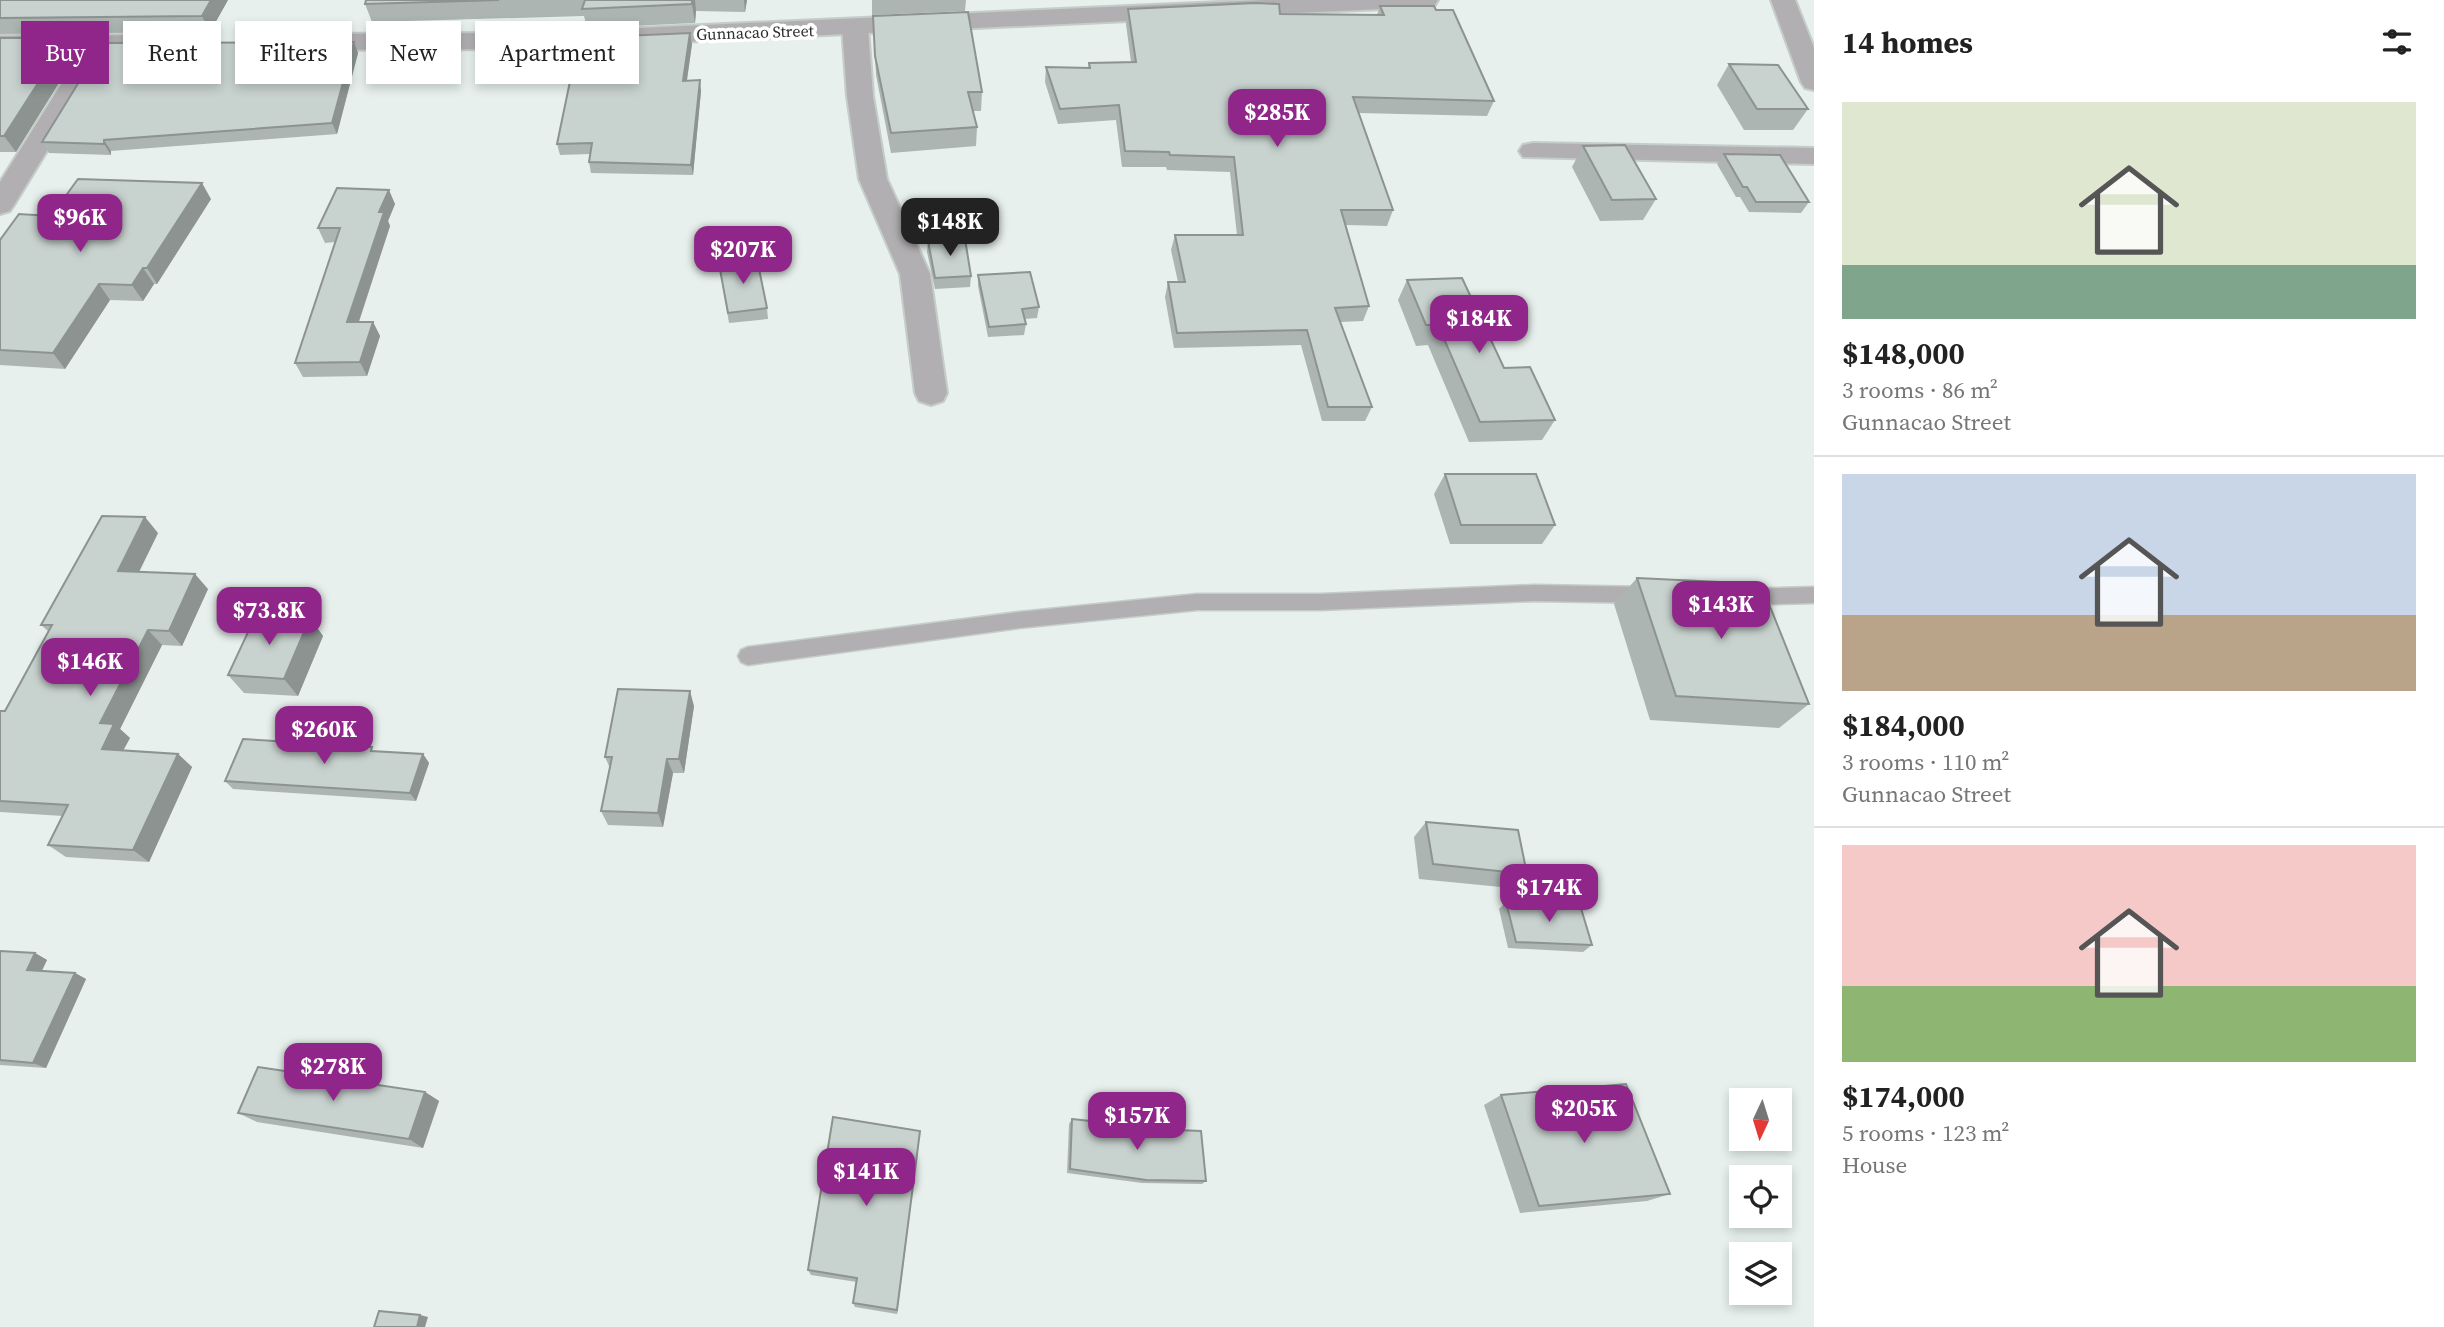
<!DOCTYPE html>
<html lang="en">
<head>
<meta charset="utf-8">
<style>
	:root { --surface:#fff; --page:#f6f6f6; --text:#222; --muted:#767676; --line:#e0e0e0; --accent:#90268a }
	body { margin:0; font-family:"Source Serif 4",serif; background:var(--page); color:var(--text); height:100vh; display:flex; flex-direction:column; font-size:26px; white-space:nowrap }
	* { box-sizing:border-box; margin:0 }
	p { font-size:23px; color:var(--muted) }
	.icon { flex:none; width:38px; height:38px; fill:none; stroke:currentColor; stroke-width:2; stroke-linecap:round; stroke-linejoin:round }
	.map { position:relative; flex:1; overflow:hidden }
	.details { display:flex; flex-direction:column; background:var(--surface); width:630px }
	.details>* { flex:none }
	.banner { position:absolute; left:21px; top:21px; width:665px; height:63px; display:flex; gap:14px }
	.needle { width:46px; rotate:184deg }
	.controls { position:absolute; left:1729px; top:1088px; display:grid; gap:14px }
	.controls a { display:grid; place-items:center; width:63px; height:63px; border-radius:0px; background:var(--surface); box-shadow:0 4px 10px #0003; font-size:35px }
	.price { position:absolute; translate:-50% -60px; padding:0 16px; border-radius:14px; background:var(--accent); color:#fff; font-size:23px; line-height:46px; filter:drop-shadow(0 2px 4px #0008) }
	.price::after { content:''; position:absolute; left:50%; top:42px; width:21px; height:16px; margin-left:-10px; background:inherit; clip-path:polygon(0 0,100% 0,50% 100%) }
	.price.current { background:#222; color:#fff }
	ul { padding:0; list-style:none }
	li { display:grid; align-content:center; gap:14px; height:371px; padding:0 28px }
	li+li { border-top:2px solid var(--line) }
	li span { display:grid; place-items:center; height:217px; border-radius:0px; color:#555 }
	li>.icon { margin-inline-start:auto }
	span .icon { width:126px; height:126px; fill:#fffc; stroke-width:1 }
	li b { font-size:30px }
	h2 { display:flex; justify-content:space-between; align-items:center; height:84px; padding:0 28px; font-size:30px }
	.tag { padding:0 24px; border-radius:0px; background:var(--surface); box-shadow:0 4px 10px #0003; font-size:24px; line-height:63px }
	.tag.current { background:var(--accent); color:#fff }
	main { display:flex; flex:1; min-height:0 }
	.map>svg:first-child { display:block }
</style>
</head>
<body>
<main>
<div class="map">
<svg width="1814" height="1327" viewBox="0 0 1814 1327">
	<rect width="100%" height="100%" fill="#e7f0ec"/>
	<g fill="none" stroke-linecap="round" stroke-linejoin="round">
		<!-- service casing -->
		<g stroke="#c5cdc9" stroke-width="3">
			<g id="service">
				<polygon points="1534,585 1651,587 1658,589 1661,595 1658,601 1651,603 1534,601 1321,610 1197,610 1019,628 748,665 741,662 738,656 741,650 748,647 1019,612 1197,594 1321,594"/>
				<polygon points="1814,587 1814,603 1739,605 1732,603 1729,597 1732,591 1739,589"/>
			</g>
		</g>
		<!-- minor casing -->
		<g stroke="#c5cdc9" stroke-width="4">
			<g id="minor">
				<polygon points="1771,0 1795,0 1814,48 1814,90 1805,88 1801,82"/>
				<polygon points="855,19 864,22 868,27 873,96 887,179 930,274 947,393 943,401 931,405 919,401 915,393 900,274 859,179 847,96 842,27 846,22"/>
				<polygon points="100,35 109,38 113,43 14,205 10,211 0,214 0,182 87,43 91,38"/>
				<polygon points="1533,143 1814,148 1814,164 1523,157 1519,151 1523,145"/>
			</g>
		</g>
		<!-- tertiary casing -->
		<g stroke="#c5cdc9" stroke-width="4">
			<g id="tertiary">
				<polygon points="1264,0 1438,0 1435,5 1426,7 526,49 303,50 294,47 290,42 294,37 303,34 526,33"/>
				<polygon points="155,35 164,38 168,43 164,48 0,52 0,36"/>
			</g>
		</g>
		<!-- service -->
		<use href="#service" fill="#b2afb2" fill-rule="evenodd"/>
		<!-- minor -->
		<use href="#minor" fill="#b2afb2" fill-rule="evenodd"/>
		<!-- tertiary -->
		<use href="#tertiary" fill="#b2afb2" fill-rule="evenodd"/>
	</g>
	<!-- wall -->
	<g fill="#acb5b1">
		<polygon points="0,0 228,0 210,32 0,34"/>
		<polygon points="366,0 747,0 745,12 696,11 695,23 587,28 584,16 372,22 365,4"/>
		<polygon points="872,0 966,0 965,11 872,15"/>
		<polygon points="1380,6 1494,101 1487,116 1359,113 1393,210 1387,226 1346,225 1369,306 1363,321 1340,322 1372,407 1365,421 1322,421 1301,345 1174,348 1165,297 1168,282 1178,282 1171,250 1175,235 1237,235 1230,172 1167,170 1166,167 1122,167 1116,120 1058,124 1045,82 1046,67 1088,68 1089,63 1131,62 1126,24 1128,9 1280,14 1377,15"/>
		<polygon points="873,16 982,92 981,111 973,111 977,127 976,146 891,153 876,75"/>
		<polygon points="0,38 77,54 16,152 0,152"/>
		<polygon points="354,42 358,53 337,134 111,151 111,155 49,153 42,142"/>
		<polygon points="692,44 687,81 701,91 693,175 591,173 589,162 590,154 560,155 557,144"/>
		<polygon points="1729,64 1808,109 1793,130 1744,130 1717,85"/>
		<polygon points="1583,146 1656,199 1643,220 1600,221 1572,167"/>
		<polygon points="1724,154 1809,202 1801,213 1749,212 1740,197 1736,197 1717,164"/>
		<polygon points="211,199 157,284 154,284 143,301 110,300 65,369 0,365 0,240 51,216"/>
		<polygon points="395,204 388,221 390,226 359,322 373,322 380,336 367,376 303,377 295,363 335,242 325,243 318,228"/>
		<polygon points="928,241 971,276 970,287 935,289 927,252"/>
		<polygon points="719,264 767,308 768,319 729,323"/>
		<polygon points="978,275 1039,307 1037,318 1024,319 1026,324 1024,335 988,337 978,286"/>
		<polygon points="1407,280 1504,368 1555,420 1542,440 1469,442 1428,345 1416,346 1398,300"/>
		<polygon points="1445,474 1555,525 1542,544 1450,544 1434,494"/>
		<polygon points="158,533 139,572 208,589 182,646 162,645 120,729 130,738 123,750 178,754 192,767 149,862 66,857 48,845 63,816 0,812 0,711 5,711 48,631 41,625"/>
		<polygon points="1637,578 1809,704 1779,728 1650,720 1614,604"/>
		<polygon points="310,618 323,636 298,696 244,693 228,675"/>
		<polygon points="694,706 684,773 673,773 663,827 608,825 601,811 610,768 605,757"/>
		<polygon points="375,751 423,754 429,763 416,801 233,789 225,781"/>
		<polygon points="1426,822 1527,874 1511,888 1419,879 1414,837"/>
		<polygon points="1506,902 1592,945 1583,952 1508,948 1499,909"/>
		<polygon points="0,951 35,953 47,960 42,971 75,973 86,979 46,1068 0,1065"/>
		<polygon points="425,1092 439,1101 423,1148 257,1122 238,1113"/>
		<polygon points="1501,1095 1670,1194 1647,1201 1520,1213 1484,1105"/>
		<polygon points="1072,1119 1206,1181 1202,1184 1142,1183 1067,1173 1069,1124"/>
		<polygon points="920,1131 897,1314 855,1307 853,1303 857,1282 811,1275 808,1270"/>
	</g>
	<!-- shaded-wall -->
	<g fill="#8c9390">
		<polygon points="211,0 228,0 210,32 202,16"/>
		<polygon points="692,0 695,0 696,11 695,23 692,4"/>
		<polygon points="744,0 747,0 745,12"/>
		<polygon points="690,33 692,44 685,92 683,81"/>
		<polygon points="67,38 77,54 16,152 4,136"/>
		<polygon points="354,42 358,53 337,134 332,123"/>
		<polygon points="700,80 701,91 693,175 691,165"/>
		<polygon points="104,140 111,151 111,155 104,144"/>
		<polygon points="202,183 211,199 157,284 147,268"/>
		<polygon points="389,190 395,204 388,221 390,226 354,336 347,322 379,212"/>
		<polygon points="143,268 154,284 143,301 132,285"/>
		<polygon points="99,284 110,300 65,369 53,353"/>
		<polygon points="373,322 380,336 367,376 360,362"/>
		<polygon points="145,517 158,533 132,586 118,571"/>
		<polygon points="195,574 208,589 182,646 169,631"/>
		<polygon points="310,618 323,636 298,696 284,679"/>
		<polygon points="148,630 162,645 120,729 130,738 117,762 102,749 100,723"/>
		<polygon points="690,691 694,706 684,773 679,759"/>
		<polygon points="178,754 192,767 149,862 133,850"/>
		<polygon points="423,754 429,763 416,801 410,793"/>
		<polygon points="667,759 673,773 663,827 658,813"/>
		<polygon points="35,953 47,960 39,976 27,970"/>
		<polygon points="75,973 86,979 46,1068 33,1063"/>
		<polygon points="425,1092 439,1101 423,1148 409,1139"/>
		<polygon points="920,1131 919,1140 897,1314 897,1310"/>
		<polygon points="420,1315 428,1317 425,1327 417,1327"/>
	</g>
	<!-- building -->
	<g fill="#c8d2ce" stroke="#8c9390" stroke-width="2">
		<polygon points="0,0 211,0 202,16 0,18"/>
		<polygon points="366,0 499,0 365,4"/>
		<polygon points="585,0 692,0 692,4 582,9"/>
		<polygon points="1255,3 1279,4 1280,14 1384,15 1380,6 1434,6 1436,10 1453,10 1494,101 1353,97 1393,210 1341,210 1369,306 1335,308 1372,407 1328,407 1307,330 1177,333 1168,282 1185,282 1175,235 1243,235 1234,157 1170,155 1169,152 1125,151 1119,105 1060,109 1046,67 1090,68 1089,63 1136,62 1128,9"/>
		<polygon points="968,12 982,92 968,92 977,127 891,133 875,56 873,16"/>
		<polygon points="690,33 683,81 700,80 691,165 589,162 592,143 557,144 579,38"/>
		<polygon points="0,38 67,38 4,136 0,136"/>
		<polygon points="354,42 332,123 104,140 104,144 42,142 103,43"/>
		<polygon points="1729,64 1778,65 1808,109 1757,109"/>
		<polygon points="1625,145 1656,199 1612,200 1583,146"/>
		<polygon points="1724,154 1780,155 1809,202 1756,202 1747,187 1743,187"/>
		<polygon points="78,179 202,183 147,268 143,268 132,285 99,284 53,353 0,350 0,240 19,214 51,216"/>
		<polygon points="337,188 389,190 379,212 384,212 347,322 373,322 360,362 295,363 340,228 318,228"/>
		<polygon points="965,239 971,276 935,278 928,241"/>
		<polygon points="757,259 767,308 728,313 719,264"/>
		<polygon points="1030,272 1039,307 1022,309 1026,324 989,327 978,275"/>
		<polygon points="1462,278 1504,368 1530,367 1555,420 1480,422 1438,325 1426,325 1407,280"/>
		<polygon points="1445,474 1536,474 1555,525 1461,525"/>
		<polygon points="102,516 145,517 118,571 195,574 169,631 148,630 100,723 114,724 102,749 178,754 133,850 48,845 68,805 0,801 0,711 5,711 52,625 41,625"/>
		<polygon points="1637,578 1761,584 1809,704 1676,696"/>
		<polygon points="256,615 310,618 284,679 228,675"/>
		<polygon points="618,689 690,691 679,759 667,759 658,813 601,811 612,757 605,757"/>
		<polygon points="243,739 372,747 371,751 423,754 410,793 225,781"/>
		<polygon points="1426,822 1518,830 1527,874 1433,864"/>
		<polygon points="1506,902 1580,905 1592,945 1516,942"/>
		<polygon points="0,951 35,953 27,970 75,973 33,1063 0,1060"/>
		<polygon points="258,1067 425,1092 409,1139 238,1113"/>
		<polygon points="1626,1084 1670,1194 1539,1206 1501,1095"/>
		<polygon points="833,1117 920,1131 897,1310 853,1303 857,1278 808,1270"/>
		<polygon points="1072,1119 1126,1125 1126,1128 1201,1131 1206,1181 1146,1180 1070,1169"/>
		<polygon points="379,1311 420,1315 417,1327 374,1327"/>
	</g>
	<g text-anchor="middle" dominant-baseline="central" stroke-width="7" stroke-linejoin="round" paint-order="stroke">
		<!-- far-street labels -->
		<g font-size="16" fill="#292d2b" stroke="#fff">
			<text transform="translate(755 32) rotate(-2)">Gunnacao Street</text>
		</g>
	</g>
</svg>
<div class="controls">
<a><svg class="needle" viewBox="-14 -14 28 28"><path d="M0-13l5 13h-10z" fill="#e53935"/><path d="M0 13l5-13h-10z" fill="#767676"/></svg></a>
<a><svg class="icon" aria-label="locate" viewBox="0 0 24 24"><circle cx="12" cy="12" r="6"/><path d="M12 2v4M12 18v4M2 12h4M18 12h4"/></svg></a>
<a><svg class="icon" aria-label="layers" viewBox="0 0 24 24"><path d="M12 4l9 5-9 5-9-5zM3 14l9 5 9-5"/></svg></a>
</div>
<b class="price" style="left:1277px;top:149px">$285K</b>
<b class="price" style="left:80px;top:254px">$96K</b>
<b class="price current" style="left:950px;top:258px">$148K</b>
<b class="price" style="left:743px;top:286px">$207K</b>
<b class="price" style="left:1479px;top:355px">$184K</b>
<b class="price" style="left:1721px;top:641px">$143K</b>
<b class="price" style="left:269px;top:647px">$73.8K</b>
<b class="price" style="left:90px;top:698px">$146K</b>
<b class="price" style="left:324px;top:766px">$260K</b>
<b class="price" style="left:1549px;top:924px">$174K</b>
<b class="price" style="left:333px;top:1103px">$278K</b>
<b class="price" style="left:1584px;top:1145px">$205K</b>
<b class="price" style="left:1137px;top:1152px">$157K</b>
<b class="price" style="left:866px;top:1208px">$141K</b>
<div class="banner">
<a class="tag current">Buy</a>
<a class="tag">Rent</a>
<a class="tag">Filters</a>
<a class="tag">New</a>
<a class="tag">Apartment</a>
</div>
</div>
<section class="details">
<h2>14 homes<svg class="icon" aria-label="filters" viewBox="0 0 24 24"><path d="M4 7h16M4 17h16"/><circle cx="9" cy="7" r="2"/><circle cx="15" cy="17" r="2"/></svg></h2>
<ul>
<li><span style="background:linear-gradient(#dfe7d0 75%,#7fa58c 0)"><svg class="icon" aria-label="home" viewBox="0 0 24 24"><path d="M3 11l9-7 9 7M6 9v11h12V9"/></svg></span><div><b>$148,000</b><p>3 rooms · 86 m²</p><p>Gunnacao Street</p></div></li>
<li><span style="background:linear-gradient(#c9d6e8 65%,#b9a48a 0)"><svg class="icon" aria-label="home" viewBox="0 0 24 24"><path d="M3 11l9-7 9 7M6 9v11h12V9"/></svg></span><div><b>$184,000</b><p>3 rooms · 110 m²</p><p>Gunnacao Street</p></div></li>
<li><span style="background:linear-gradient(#f6c9c9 65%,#8fb573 0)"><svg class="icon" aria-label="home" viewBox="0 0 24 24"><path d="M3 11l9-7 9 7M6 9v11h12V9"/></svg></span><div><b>$174,000</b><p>5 rooms · 123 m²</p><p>House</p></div></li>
</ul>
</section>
</main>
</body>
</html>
